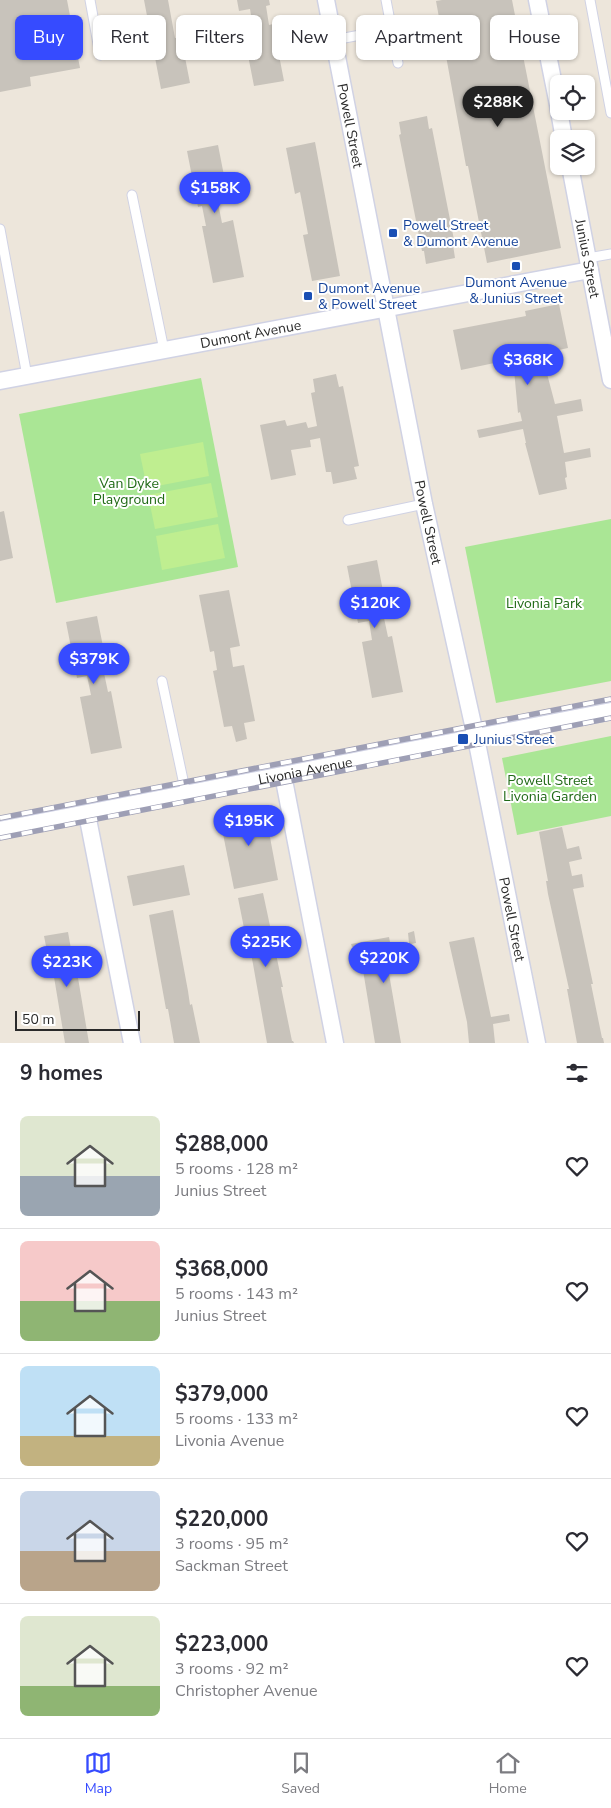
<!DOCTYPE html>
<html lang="en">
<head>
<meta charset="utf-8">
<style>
	:root { --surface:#fff; --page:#f7f7f7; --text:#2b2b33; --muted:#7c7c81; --line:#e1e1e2; --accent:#364bff }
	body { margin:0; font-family:"Nunito Sans",sans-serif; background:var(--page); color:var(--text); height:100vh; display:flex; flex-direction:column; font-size:19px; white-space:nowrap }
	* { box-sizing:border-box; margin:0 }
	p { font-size:16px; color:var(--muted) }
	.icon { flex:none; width:28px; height:28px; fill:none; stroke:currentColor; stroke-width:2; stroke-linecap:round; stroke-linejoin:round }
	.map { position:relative; height:1043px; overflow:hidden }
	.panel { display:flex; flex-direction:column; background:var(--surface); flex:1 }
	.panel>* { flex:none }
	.hud { position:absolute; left:15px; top:15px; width:581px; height:45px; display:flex; gap:10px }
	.fabs { position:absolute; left:550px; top:75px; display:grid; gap:10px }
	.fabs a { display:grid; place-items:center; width:45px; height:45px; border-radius:8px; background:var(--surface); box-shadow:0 1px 4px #0004; font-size:25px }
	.scale { position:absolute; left:15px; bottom:12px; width:125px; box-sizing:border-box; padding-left:5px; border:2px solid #2a2a2a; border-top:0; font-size:14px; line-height:18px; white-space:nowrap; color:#2a2a2a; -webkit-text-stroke:4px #fff; paint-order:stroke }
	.price { position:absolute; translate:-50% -42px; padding:0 11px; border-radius:18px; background:var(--accent); color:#fff; font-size:16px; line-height:32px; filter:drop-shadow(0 1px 2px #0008) }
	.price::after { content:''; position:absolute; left:50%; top:30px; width:15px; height:11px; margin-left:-8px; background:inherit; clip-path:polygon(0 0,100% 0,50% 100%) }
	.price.on { background:#222; color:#fff }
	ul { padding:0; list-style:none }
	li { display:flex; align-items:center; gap:15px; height:125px; padding:0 20px }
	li+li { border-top:1px solid var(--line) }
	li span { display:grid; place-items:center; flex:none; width:140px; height:100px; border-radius:8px; color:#555 }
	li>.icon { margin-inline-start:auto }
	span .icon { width:60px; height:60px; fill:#fffc; stroke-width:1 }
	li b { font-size:21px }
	h2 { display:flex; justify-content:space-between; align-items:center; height:60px; padding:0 20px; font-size:21px }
	.tag { padding:0 18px; border-radius:8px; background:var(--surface); box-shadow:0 1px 4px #0004; font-size:18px; line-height:45px }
	.tag.on { background:var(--accent); color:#fff }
	.dock { display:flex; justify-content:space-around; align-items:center; height:70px; border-top:1px solid var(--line); background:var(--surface); font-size:14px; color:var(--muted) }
	.dock a { display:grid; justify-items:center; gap:2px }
	.dock .on { color:var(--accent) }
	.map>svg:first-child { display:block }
</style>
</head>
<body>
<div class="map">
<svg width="611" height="1043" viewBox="0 0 611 1043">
	<rect width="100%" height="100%" fill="#ede6db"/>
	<!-- green -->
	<g fill="#aae695">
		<polygon points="201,378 238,567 56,603 19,414"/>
		<polygon points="611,519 611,681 496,703 465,547"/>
		<polygon points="611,736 611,816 517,835 502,758"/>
	</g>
	<!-- pitch -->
	<g fill="#bfee90">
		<polygon points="203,442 209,476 147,488 140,454"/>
		<polygon points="211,483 218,517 155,529 148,495"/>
		<polygon points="218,524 225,558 162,570 156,536"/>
	</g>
	<!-- building -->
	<g fill="#c8c3bb">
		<polygon points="0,0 67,0 80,68 30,77 31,86 0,92"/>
		<polygon points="144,0 168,0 175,38 181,37 190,83 161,89"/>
		<polygon points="237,0 269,0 270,5 266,6 269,25 273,24 284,81 254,86 243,30 253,28 250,9 239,11"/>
		<polygon points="442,0 512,0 561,248 487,263 468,166 466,166 436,1"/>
		<polygon points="427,116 429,129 432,128 455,245 453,245 455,258 426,264 424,251 422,251 399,135 401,134 399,122"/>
		<polygon points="315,142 340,276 312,281 303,235 308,234 300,192 295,194 286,148"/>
		<polygon points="218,145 229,201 218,203 222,223 233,220 244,277 213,283 202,226 206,226 202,206 198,207 187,151"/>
		<polygon points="559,304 568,348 540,354 543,366 545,366 555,404 581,399 583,411 557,416 564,453 590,448 591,457 565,462 567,477 565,478 567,489 539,495 525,443 526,443 523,429 479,438 477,430 522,421 520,412 518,413 513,359 461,370 453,330 526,316 525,311"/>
		<polygon points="336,374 339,387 343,386 359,466 354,467 357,479 333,484 331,472 326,472 320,438 310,440 311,447 291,450 296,475 271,480 260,425 285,420 287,426 306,422 308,428 317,426 311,393 315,392 313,379"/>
		<polygon points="4,511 13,558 0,561 0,512"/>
		<polygon points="377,560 388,617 384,618 388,637 392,636 403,692 372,698 362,642 372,640 369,621 358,623 347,566"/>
		<polygon points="229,590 240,646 230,648 233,667 244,665 255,721 244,723 247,739 236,742 232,726 224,727 213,671 217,670 214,651 210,652 199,595"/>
		<polygon points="97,616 108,672 104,673 108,692 111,691 122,748 91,754 80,697 91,695 87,676 77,678 66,622"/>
		<polygon points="264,805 278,880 234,889 219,814"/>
		<polygon points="562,827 567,849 579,846 582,859 569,862 572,876 582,874 584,887 573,889 593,984 591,984 602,1038 603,1038 604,1043 577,1043 567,989 569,989 548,894 546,881 548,881 539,832"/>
		<polygon points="184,865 190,895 133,906 127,876"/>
		<polygon points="263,893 283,987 281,987 292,1041 293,1041 294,1043 267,1043 253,964 248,938 246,938 238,898"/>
		<polygon points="173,910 188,991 190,1005 192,1004 200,1043 174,1043 168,1009 166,1009 149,915"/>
		<polygon points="414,931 416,943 411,944 415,963 388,968 401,1043 375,1043 361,958 366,957 364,945 352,947 351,944 389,937 391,947 409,943 408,933"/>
		<polygon points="68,932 75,972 77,972 89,1043 65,1043 54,977 52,977 44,936"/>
		<polygon points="474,937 491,1017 509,1014 510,1021 493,1024 495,1043 469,1043 467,1022 449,942"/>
	</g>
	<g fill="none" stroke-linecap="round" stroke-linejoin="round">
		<!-- service casing -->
		<g stroke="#d0d2e4" stroke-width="11">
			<g id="service">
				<polyline points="90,0 100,55"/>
				<polyline points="386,0 398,63"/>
				<polyline points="590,0 611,113"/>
				<polyline points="334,40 392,29"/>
				<polyline points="132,195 164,350"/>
				<polyline points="0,229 27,376"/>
				<polyline points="588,258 611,254"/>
				<polyline points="348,520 424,504"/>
				<polyline points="162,681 186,794"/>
			</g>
		</g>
		<!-- minor casing -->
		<g stroke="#d0d2e4" stroke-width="19">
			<g id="minor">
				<path id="s1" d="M326,0L424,504L476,738L537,1043"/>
				<polyline points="537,0 559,110"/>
				<polyline points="559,111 564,139"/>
				<path id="s2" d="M570,166L611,380"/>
				<path id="s3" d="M0,381L590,270"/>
				<polyline points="283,775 335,1043"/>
				<polyline points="87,814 132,1043"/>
				<path id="s4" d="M0,830L611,711"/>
			</g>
		</g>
		<!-- service -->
		<use href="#service" stroke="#fff" stroke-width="9"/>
		<!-- minor -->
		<use href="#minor" stroke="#fff" stroke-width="16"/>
		<!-- rail casing -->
		<g stroke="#9e9fb5" stroke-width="5.5">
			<g id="rail">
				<polyline points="0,818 611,699"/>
				<polyline points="0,838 611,718"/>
			</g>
		</g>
		<!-- rail -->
		<use href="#rail" stroke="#fff" stroke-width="4" stroke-dasharray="11" stroke-linecap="butt"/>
	</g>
	<!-- markers -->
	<g fill="#1a4fb4" stroke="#fff" stroke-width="2">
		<rect x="388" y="228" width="10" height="10" rx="2.5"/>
		<rect x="511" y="261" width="10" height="10" rx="2.5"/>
		<rect x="303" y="291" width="10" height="10" rx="2.5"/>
		<rect x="457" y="733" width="12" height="12" rx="2.5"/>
	</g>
	<g text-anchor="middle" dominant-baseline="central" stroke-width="4" stroke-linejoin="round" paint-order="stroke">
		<!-- street labels -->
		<g font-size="14" fill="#2a2a2a" stroke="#fff">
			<text stroke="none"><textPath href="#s1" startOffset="128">Powell Street</textPath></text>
			<text stroke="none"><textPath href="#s2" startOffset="94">Junius Street</textPath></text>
			<text stroke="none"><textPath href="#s3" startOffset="255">Dumont Avenue</textPath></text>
			<text stroke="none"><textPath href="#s1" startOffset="532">Powell Street</textPath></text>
			<text stroke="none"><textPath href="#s4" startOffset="311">Livonia Avenue</textPath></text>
			<text stroke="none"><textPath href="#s1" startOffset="938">Powell Street</textPath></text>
		</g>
		<!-- transit labels -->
		<g font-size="14" fill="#164399" stroke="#fff" text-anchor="start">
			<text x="403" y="225">Powell Street<tspan x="403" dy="16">&amp; Dumont Avenue</tspan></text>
			<text x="516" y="282" text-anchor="middle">Dumont Avenue<tspan x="516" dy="16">&amp; Junius Street</tspan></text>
			<text x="318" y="288">Dumont Avenue<tspan x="318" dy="16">&amp; Powell Street</tspan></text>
			<text x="474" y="739">Junius Street</text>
		</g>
		<!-- park labels -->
		<g font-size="14" fill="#216a17" stroke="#fff">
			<text x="129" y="483">Van Dyke<tspan x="129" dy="16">Playground</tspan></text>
			<text x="544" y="603">Livonia Park</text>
			<text x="550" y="780">Powell Street<tspan x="550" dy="16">Livonia Garden</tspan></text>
		</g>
	</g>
</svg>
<div class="fabs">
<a><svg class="icon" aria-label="locate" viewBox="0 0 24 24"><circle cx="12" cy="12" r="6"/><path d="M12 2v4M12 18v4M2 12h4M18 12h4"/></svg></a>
<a><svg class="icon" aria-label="layers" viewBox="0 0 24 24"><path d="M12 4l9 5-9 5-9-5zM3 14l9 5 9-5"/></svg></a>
</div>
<div class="scale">50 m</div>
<b class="price on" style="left:498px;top:128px">$288K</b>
<b class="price" style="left:215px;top:214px">$158K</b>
<b class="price" style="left:528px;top:386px">$368K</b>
<b class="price" style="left:375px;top:629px">$120K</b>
<b class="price" style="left:94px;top:685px">$379K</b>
<b class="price" style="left:249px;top:847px">$195K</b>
<b class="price" style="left:266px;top:968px">$225K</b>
<b class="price" style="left:384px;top:984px">$220K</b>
<b class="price" style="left:67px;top:988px">$223K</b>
<div class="hud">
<a class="tag on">Buy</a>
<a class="tag">Rent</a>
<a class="tag">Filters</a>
<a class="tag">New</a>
<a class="tag">Apartment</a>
<a class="tag">House</a>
</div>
</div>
<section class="panel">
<h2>9 homes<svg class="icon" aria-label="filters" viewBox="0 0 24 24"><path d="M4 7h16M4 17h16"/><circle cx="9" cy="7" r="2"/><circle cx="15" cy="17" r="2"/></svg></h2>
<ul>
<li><span style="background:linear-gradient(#dfe7d0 60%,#9aa5b1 0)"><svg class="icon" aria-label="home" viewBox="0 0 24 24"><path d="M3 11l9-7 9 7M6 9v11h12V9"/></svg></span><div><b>$288,000</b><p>5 rooms · 128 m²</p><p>Junius Street</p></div><svg class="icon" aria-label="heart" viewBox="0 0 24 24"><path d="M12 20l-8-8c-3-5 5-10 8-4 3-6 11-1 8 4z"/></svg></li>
<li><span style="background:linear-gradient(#f6c9c9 60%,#8fb573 0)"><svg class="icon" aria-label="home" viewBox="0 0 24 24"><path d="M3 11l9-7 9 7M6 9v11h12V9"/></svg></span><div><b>$368,000</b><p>5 rooms · 143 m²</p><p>Junius Street</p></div><svg class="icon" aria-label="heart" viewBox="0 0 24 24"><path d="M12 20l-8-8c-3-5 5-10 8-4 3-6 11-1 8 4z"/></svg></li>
<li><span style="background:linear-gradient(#bfe0f5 70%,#c2b280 0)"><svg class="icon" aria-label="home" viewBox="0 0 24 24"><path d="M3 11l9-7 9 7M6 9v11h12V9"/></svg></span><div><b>$379,000</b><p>5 rooms · 133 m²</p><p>Livonia Avenue</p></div><svg class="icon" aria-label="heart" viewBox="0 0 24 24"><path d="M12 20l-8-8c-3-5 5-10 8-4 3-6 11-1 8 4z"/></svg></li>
<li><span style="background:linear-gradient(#c9d6e8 60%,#b9a48a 0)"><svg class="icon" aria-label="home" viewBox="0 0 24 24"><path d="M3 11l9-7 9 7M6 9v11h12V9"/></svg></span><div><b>$220,000</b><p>3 rooms · 95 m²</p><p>Sackman Street</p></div><svg class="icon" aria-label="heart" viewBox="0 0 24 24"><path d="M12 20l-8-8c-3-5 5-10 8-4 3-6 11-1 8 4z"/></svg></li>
<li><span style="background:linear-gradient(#dfe7d0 70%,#8fb573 0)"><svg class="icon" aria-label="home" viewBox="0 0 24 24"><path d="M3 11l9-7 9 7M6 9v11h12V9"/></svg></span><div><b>$223,000</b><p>3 rooms · 92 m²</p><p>Christopher Avenue</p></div><svg class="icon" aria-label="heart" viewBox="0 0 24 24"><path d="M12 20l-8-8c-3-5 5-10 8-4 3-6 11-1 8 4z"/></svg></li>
</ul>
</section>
<nav class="dock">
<a class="on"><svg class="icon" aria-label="map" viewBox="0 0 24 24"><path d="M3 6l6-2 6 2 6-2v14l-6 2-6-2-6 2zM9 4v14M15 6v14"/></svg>Map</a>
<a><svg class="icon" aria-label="saved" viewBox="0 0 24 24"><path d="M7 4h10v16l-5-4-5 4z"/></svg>Saved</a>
<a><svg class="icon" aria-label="home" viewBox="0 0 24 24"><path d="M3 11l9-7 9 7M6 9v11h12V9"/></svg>Home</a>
</nav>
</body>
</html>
